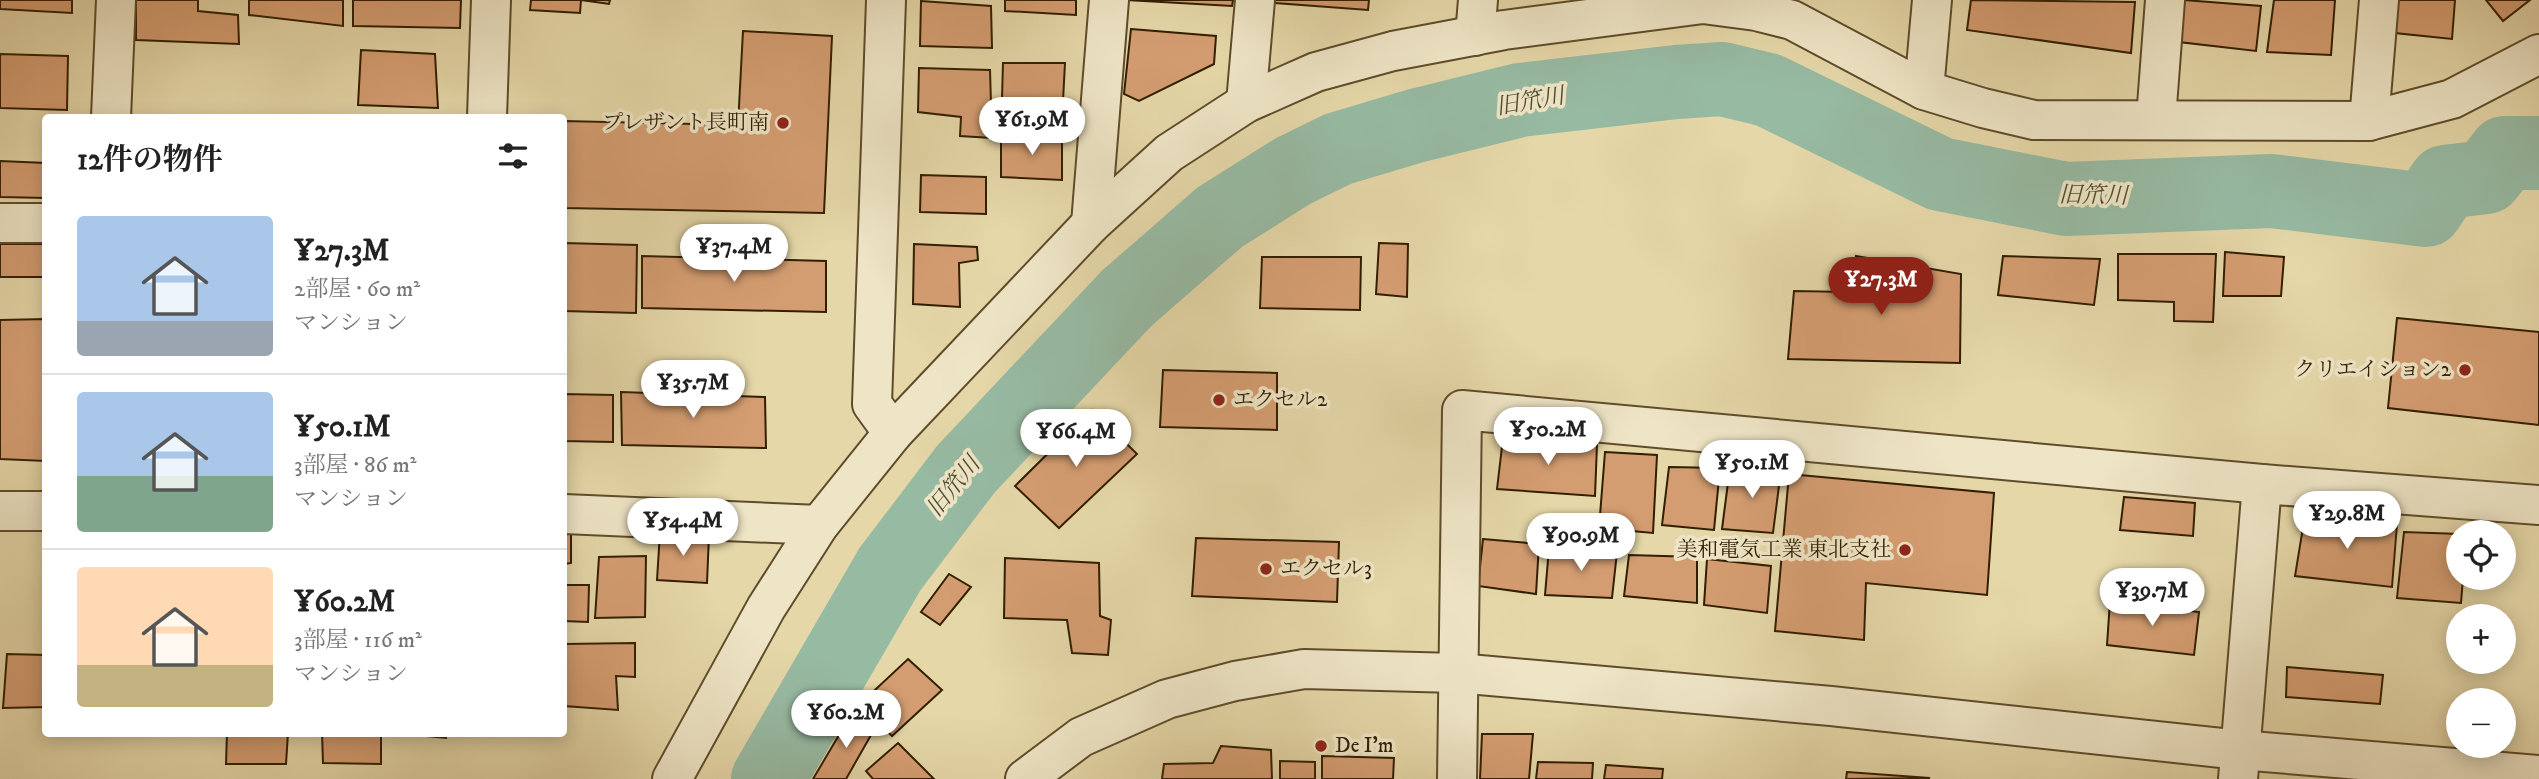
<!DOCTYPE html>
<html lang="ja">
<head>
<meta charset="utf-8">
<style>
	:root { --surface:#fff; --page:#f2f2f2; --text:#222; --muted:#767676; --line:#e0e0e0; --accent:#8f2418 }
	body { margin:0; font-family:"IM FELL DW Pica","Noto Serif JP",serif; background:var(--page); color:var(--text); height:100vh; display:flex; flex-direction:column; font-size:26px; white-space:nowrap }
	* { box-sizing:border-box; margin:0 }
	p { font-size:23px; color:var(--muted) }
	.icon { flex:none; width:38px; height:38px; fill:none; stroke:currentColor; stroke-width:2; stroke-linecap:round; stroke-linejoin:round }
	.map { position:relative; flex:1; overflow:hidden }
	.details { position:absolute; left:42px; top:114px; width:525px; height:623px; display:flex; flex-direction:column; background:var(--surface); border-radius:7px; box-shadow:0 4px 18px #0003 }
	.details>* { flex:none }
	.fabs { position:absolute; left:2446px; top:520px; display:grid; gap:14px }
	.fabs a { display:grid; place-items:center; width:70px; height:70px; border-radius:50%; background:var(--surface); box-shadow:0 4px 18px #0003; font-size:35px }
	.price { position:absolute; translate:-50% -60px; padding:0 16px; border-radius:24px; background:#fff; color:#222; font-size:23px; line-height:46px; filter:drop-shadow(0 2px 4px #0008) }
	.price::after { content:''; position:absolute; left:50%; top:42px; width:21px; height:16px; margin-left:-10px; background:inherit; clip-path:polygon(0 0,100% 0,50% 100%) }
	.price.active { background:var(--accent); color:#fff }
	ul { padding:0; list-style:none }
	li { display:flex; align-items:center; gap:21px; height:175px; padding:0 35px }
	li+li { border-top:2px solid var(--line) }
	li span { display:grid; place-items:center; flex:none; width:196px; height:140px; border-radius:7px; color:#555 }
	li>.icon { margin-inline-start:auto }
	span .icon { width:84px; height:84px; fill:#fffc; stroke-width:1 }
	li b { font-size:30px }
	h2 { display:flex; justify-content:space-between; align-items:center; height:84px; padding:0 35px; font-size:30px }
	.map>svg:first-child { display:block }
</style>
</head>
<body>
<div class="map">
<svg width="2539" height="779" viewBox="0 0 2539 779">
	<rect width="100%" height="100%" fill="#e5d7a8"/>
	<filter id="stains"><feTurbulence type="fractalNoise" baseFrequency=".00286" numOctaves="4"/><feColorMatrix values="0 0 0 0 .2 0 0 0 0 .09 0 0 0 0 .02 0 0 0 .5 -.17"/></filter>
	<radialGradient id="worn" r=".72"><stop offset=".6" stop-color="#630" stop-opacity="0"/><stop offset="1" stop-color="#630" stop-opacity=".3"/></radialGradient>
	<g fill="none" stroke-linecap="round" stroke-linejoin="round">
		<!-- river -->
		<polyline stroke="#97baa3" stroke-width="74" points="768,779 890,569 966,469 1127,298 1220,217 1293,171 1338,149 1415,126 1520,100 1676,82 1722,79 1768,90 1940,174 2066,199 2271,191 2426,210 2445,182 2486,177 2505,153 2539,153"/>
	</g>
	<!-- building -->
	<g fill="#d49d71" stroke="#321e00" stroke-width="2">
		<polygon points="0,0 72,0 72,13 0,9"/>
		<polygon points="136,0 198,0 198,11 238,15 239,44 136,40"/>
		<polygon points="249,0 343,0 343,26 249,15"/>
		<polygon points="353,0 461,0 460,28 353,26"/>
		<polygon points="531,0 610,0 609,4 581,0 580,13 530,10"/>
		<polygon points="1005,0 1076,0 1076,15 1005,11"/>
		<polygon points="1126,0 1233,0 1232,6"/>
		<polygon points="1275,0 1369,0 1368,10 1275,3"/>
		<polygon points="1971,0 2135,2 2131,53 1967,30"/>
		<polygon points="2184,0 2261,6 2256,51 2179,42"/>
		<polygon points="2274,0 2335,0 2331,55 2267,52"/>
		<polygon points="2397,0 2455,0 2452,39 2395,33"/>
		<polygon points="2486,0 2530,0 2503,21"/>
		<polygon points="921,1 991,6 992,48 920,46"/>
		<polygon points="1131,29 1216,36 1214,64 1139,101 1124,94"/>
		<polygon points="743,31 832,36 824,213 564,208 564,121 738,125"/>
		<polygon points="361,50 435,54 438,108 358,105"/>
		<polygon points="0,54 68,56 67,110 0,108"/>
		<polygon points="1003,63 1065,63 1063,101 1002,98"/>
		<polygon points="919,68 990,70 992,138 960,136 961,117 918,112"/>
		<polygon points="1001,134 1062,135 1062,180 1001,177"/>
		<polygon points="0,161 46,163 46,198 0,197"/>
		<polygon points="921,175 986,177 986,214 920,212"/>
		<polygon points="564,243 637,245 636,313 564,311"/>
		<polygon points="1379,243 1408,244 1407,297 1376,294"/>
		<rect x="0" y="244" width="46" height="33"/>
		<polygon points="914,244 977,247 978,260 959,263 960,307 913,304"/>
		<polygon points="2225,252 2284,257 2281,296 2223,296"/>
		<polygon points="2118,254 2216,254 2213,322 2174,321 2174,302 2118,300"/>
		<polygon points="642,256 826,261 826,312 642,308"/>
		<polygon points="1856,256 1961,274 1960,363 1788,359 1794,291 1850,292"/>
		<polygon points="2003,256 2100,259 2094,305 1998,295"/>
		<polygon points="1262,257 1361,257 1360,310 1260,308"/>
		<polygon points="2397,318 2539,332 2539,425 2388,408"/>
		<polygon points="46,319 46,461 0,459 0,320"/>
		<polygon points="1163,370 1277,373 1277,430 1160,427"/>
		<polygon points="621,392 765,397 766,448 622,445"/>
		<polygon points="564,394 613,395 613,442 564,441"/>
		<polygon points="1092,410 1137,454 1059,528 1015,486"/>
		<polygon points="1503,438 1597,444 1595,496 1497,489"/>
		<polygon points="1605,452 1657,455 1653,533 1599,528"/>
		<polygon points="1669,467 1720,468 1714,530 1662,525"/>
		<polygon points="1730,467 1781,470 1773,533 1722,529"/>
		<polygon points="1789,474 1994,493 1987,595 1866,583 1864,640 1775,631"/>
		<polygon points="2124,497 2195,503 2193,536 2120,530"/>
		<polygon points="2305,515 2397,524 2392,587 2295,576"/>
		<polygon points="564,528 571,528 571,563 564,564"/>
		<polygon points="660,532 709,535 707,583 657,580"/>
		<polygon points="2404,532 2459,534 2459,578 2463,578 2461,603 2397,598"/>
		<polygon points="1196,538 1339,542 1337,602 1192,596"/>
		<polygon points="1483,539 1539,544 1536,594 1478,586"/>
		<polygon points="1549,548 1617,552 1612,598 1545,595"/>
		<polygon points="1629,555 1697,557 1697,603 1624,596"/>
		<polygon points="646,556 645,617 595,618 599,557"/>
		<polygon points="1005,558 1099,563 1100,616 1111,620 1108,655 1072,653 1067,620 1004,618"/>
		<polygon points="1707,559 1771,566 1767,613 1704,605"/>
		<polygon points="949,574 971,587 940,625 921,612"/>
		<polygon points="564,585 589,585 588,622 564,621"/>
		<polygon points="2110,601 2199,612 2194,655 2107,645"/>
		<polygon points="635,643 635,677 616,676 618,710 564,706 564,644"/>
		<polygon points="7,654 46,655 46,707 3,708"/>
		<polygon points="908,659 942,690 892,736 861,703"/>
		<polygon points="2287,667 2383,675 2380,704 2286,697"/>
		<polygon points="852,713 875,728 846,779 813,779"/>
		<polygon points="227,733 288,733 286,764 226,764"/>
		<polygon points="322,733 381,733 381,764 323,763"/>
		<polygon points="394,733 446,733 446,738"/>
		<polygon points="1482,734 1533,734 1529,779 1480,779"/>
		<polygon points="898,743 934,779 873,779 866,771"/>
		<polygon points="1221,746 1271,750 1272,779 1162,779 1164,764 1213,763"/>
		<polygon points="1322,756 1394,758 1393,779 1322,779"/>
		<polygon points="1280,761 1315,762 1315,779 1280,779"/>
		<polygon points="1538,762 1593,763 1592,779 1536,779"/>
		<polygon points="1606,765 1663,769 1662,779 1604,779"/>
		<polygon points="1847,772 1930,778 1846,779"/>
	</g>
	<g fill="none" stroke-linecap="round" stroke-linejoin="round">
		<!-- minor casing -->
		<g stroke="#5f4c2a" stroke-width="42">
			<g id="minor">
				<polyline points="886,0 872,404 893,433"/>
				<polyline points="1475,36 1478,0"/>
				<polyline points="1924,90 1932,0"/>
				<polyline points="1246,103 1255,0"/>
				<polyline points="111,117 116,0"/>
				<polyline points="487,117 491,0"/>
				<polyline points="2156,119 2165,0"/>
				<polyline points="2369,121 2379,0"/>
				<polyline points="0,223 46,223"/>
				<polyline points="1091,224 1109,0"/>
				<polyline points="0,511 46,511"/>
				<polyline points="564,514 819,525"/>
				<polyline points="672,779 766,608 819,525 893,433 1091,224 1169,153 1246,103 1316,72 1393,51 1504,30 1703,4 1756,11 1792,20 1924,90 1983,108 2034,120 2369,121 2452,99 2539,54"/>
				<polyline points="1025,779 1081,737 1167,699 1235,681 1304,669 1457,673 1831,706 2240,750 2539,775"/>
				<polyline points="1457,779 1462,410 2262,484"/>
				<polyline points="2238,779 2262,484 2539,505"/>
			</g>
		</g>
		<!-- minor -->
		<use href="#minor" stroke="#eee5c6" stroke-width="38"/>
	</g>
	<!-- markers -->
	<g fill="#8f2418" stroke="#eee5c6" stroke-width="2.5">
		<circle cx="783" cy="123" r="7"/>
		<circle cx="2465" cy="370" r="7"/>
		<circle cx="1219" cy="400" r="7"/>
		<circle cx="1905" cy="550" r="7"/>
		<circle cx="1266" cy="569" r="7"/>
		<circle cx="1321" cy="746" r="7"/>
	</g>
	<g text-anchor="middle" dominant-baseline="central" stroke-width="7" stroke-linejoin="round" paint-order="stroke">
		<!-- poi labels -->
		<g font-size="21" fill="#321e00" stroke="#eee5c6" text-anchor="end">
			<text x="769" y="123">プレザント長町南</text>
			<text x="2451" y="370">クリエイション2</text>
			<text x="1233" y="400" text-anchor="start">エクセル2</text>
			<text x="1891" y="550">美和電気工業 東北支社</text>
			<text x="1280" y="569" text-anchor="start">エクセル3</text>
			<text x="1335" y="746" text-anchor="start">De I'm</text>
		</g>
		<!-- water labels -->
		<g font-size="23" font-style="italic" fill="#504d31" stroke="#eee5c6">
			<text transform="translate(1530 102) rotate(-10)">旧笊川</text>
			<text transform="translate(2093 196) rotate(1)">旧笊川</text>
			<text transform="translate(954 487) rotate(-51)">旧笊川</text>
		</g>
	</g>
	<rect width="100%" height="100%" filter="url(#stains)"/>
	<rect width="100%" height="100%" fill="url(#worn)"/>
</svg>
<div class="fabs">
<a><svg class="icon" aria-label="locate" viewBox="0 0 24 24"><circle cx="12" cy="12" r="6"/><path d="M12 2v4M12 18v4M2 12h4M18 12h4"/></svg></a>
<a>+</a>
<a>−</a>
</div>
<b class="price" style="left:1032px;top:157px">¥61.9M</b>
<b class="price" style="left:734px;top:284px">¥37.4M</b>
<b class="price active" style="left:1881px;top:317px">¥27.3M</b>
<b class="price" style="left:693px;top:420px">¥35.7M</b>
<b class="price" style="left:1548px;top:467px">¥50.2M</b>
<b class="price" style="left:1076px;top:469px">¥66.4M</b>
<b class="price" style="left:1752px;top:500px">¥50.1M</b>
<b class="price" style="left:2347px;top:551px">¥29.8M</b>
<b class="price" style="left:683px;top:558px">¥54.4M</b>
<b class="price" style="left:1581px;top:573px">¥90.9M</b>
<b class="price" style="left:2152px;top:628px">¥39.7M</b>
<b class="price" style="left:846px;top:750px">¥60.2M</b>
<section class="details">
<h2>12件の物件<svg class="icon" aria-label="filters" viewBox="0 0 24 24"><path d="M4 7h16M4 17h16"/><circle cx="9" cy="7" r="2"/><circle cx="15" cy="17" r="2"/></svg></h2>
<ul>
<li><span style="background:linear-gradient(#a9c7e8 75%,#9aa5b1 0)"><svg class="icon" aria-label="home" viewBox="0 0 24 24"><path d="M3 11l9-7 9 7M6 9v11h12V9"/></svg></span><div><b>¥27.3M</b><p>2部屋 · 60 m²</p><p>マンション</p></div></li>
<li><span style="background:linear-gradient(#a9c7e8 60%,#7fa58c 0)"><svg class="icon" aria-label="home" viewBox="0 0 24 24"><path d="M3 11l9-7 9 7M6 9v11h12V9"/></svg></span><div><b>¥50.1M</b><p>3部屋 · 86 m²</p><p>マンション</p></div></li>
<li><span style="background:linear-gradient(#ffd9b3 70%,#c2b280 0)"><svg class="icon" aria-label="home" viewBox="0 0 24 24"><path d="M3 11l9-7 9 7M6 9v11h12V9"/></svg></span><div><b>¥60.2M</b><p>3部屋 · 116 m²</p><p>マンション</p></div></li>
</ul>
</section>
</div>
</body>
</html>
